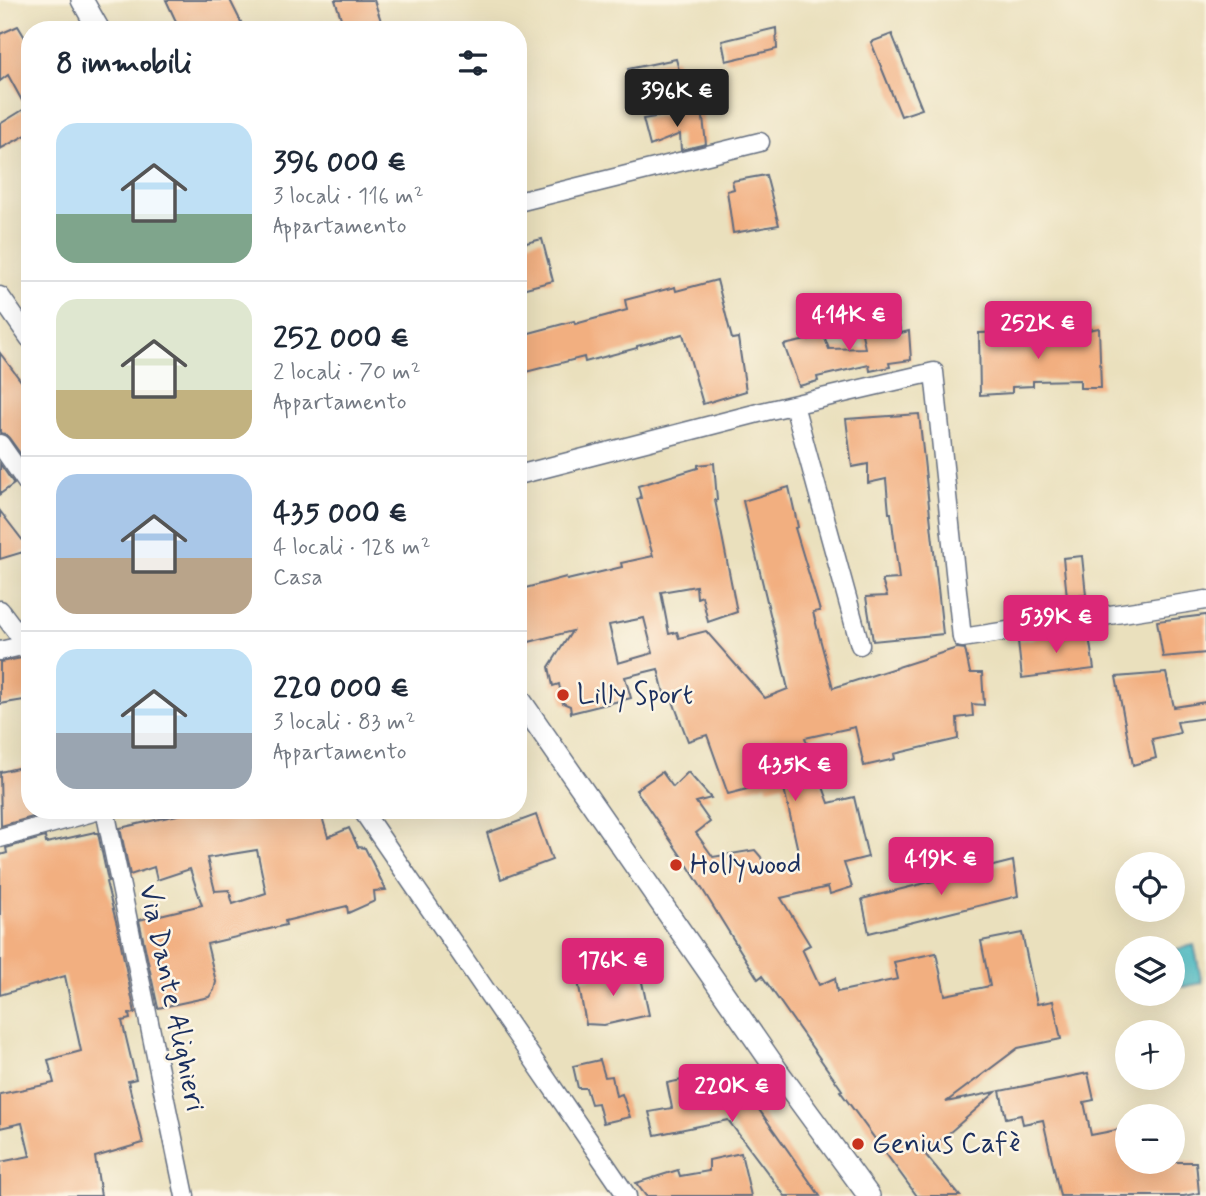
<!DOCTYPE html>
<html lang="it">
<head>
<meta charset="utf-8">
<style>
	:root { --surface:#fff; --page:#f6f6f7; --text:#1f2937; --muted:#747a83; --line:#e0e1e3; --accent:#db2777 }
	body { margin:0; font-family:Mynerve,sans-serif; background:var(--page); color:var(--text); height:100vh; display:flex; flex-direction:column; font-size:26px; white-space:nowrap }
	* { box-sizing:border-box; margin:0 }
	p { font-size:23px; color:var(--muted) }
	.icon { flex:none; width:38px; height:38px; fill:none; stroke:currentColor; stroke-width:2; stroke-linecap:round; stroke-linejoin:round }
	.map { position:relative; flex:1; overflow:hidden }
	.sheet { position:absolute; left:21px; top:21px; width:506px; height:798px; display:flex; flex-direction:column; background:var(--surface); border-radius:28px; box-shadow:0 7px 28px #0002 }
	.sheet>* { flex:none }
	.tools { position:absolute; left:1115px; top:852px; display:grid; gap:14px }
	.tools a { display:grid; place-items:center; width:70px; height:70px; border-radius:50%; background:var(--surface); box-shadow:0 7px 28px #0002; font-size:35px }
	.price { position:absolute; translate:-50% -60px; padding:0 16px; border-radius:7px; background:var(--accent); color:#fff; font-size:23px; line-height:46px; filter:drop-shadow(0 2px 4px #0008) }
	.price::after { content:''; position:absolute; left:50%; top:42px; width:21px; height:16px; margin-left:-10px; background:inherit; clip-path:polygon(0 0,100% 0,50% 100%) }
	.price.selected { background:#222; color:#fff }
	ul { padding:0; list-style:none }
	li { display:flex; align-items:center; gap:21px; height:175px; padding:0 35px }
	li+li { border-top:2px solid var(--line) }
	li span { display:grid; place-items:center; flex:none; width:196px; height:140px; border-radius:21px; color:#555 }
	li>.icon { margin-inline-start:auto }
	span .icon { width:84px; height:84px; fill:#fffc; stroke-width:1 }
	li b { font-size:30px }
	h2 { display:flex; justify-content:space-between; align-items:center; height:84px; padding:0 35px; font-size:30px }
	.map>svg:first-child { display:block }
</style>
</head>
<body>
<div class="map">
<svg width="1206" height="1196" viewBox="0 0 1206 1196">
	<rect width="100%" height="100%" fill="#fcf5e5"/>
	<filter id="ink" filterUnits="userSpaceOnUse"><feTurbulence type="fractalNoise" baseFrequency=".0143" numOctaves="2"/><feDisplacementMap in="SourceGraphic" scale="14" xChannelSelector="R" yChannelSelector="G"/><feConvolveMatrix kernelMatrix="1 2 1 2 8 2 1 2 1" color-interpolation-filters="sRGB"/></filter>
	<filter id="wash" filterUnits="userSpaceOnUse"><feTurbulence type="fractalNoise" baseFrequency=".00686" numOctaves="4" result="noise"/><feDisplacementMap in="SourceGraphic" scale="28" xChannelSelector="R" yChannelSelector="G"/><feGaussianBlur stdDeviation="1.57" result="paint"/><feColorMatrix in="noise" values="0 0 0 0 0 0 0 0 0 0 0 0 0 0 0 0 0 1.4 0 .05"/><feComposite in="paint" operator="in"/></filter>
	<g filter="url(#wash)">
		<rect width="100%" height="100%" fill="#eae0bd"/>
		<!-- water -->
		<polygon fill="#50bec6" stroke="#367692" stroke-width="2" points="1194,945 1202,983 1182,987 1174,950"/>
		<g id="blocks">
			<!-- building -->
			<g fill="#f2af80" fill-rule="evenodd">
				<polygon points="166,0 230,0 245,30 180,30"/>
				<polygon points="335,0 374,0 384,30 345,30"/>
				<polygon points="18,26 30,46 30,133 0,149 0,124 26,108 8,75 0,81 0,34"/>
				<polygon points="776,28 777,49 726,61 722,41"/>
				<polygon points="892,34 922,109 901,116 871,42"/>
				<polygon points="676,59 682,81 635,93 628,69"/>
				<polygon points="702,109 706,144 681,150 680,134 650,146 643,119"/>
				<polygon points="766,175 779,225 733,233 727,191 734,189 732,181"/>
				<polygon points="542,239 553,281 518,290 518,245"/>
				<polygon points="717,280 732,339 738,338 746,391 703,404 683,334 637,346 637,348 585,362 584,357 518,374 518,336 574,321 575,324 627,310 625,300 675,287 676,291"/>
				<polygon points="898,320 901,333 909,331 911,360 889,363 890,367 870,371 869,365 817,377 818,381 799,386 784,345 824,336 829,349 865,348 861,329"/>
				<polygon points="1099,328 1101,388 1080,388 1080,380 1033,381 1033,386 1012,387 1012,393 980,395 979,333 1007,332 1007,341 1031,337 1032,340 1083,338 1083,331"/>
				<polygon points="0,353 30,393 30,467 9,438 5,434 0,433"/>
				<polygon points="919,414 943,634 873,641 866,597 887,596 882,580 899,579 891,513 889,513 886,479 868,483 868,464 852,467 846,419"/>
				<path d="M714,463L717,500H715L737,612L708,622L702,596L697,598L696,586L661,592L669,634L677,632L679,638L706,631L765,698L788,689L743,501L789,487L798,527L795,528L820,611L813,612L833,688L957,648L965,649L970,673H982L984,705L972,704L973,716L957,718L958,739L894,754L895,759L864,766L855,727L805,738L829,803L854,797L868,857L844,863L852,887L830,894L828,887L781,898L810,945L802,949L819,985L835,978L837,992L898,979L894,962L936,953L945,995L990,986L981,941L1022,933L1037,1004L1053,1001L1061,1039L1018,1048L946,1102L996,1092L925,1154L960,1196H917L840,1091L842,1090L762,976L758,979L688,866L636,790L662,772L673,787L688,772L711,798L696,802L710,822L696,833L713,857L755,850L761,857L764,867L800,860L783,784L768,788L766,784L728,794L707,735L688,741L671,696L665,697L658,669L625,677L631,698L571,713L570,706L563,703L559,684L553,686L549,667L572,631L525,643L518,618V590L566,577L567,580L622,567L621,563L653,556L637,499L641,498L638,486L698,468V465ZM644,618L653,653L618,663L609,625Z"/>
				<polygon points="0,464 14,484 0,494"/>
				<polygon points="0,511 30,550 0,559"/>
				<polygon points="1082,556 1086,595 1067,597 1063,558"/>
				<polygon points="1206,615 1206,653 1163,657 1157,621"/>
				<polygon points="1088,630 1094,669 1022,678 1018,641"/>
				<polygon points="22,658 25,662 30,662 30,699 0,704 0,662"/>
				<polygon points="1166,673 1174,707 1206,702 1206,718 1177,722 1180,733 1152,739 1156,758 1133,765 1116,677"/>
				<polygon points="30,765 30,810 39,810 40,815 1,826 0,772"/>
				<path d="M199,810H320L328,837L349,828L358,847L365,848L386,890L374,891L375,901L348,913L347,906L285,921L286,925L207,944L216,982L214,990L209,997L158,1008L139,920L202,905L190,869L157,880L154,867L130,875L120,828ZM257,850L266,893L233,904L229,890L215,891L207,858Z"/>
				<polygon points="536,815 552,860 501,879 487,833"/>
				<polygon points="95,832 95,833 98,833 108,881 106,882 117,925 135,1013 129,1014 130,1019 122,1021 136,1079 128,1081 143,1143 95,1157 101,1196 0,1196 0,1162 30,1156 22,1123 0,1128 0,1094 54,1083 48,1060 81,1051 65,976 0,995 0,855 7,853 6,848 45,837 46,843"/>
				<polygon points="1013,861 1018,896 869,933 862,899"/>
				<polygon points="639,968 649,1015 604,1025 586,1024 578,981"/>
				<polygon points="600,1060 605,1077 612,1076 616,1096 622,1094 630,1117 603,1123 598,1103 591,1104 586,1088 578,1088 573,1066"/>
				<polygon points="731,1070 820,1196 785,1196 728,1120 655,1135 649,1112 672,1108 667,1083"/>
				<polygon points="1088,1073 1094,1100 1084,1102 1091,1135 1127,1128 1127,1162 1196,1162 1199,1193 1184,1196 1060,1196 1043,1120 1023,1124 1021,1115 1006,1118 1000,1091"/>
				<polygon points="741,1153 751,1196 646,1196 636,1183 678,1170 680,1176 709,1171 709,1160"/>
			</g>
		</g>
	</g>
	<g filter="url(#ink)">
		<use href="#blocks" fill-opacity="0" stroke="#636d7f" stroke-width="2"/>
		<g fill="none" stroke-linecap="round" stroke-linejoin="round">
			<!-- minor casing -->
			<g stroke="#636d7f" stroke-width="21">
				<g id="minor">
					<polyline points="518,202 760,142"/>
					<polyline points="0,296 30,339"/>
					<polyline points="794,405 860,645"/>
					<polyline points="0,444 30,487"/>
					<polyline points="518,475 762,412 934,372 962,638 1206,600"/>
					<polyline points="0,610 30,650"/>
					<polyline points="0,651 30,644"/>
					<polyline points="105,810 185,1196"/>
					<polyline points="362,810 627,1196"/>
					<polyline points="0,838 100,810"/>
				</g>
			</g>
			<!-- tertiary casing -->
			<g stroke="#636d7f" stroke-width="24">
				<g id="tertiary">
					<polyline points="82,0 99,30"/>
					<polyline points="518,697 779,1073 869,1196"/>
				</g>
			</g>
			<!-- minor -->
			<use href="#minor" stroke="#fff" stroke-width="18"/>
			<!-- tertiary -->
			<use href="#tertiary" stroke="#fff" stroke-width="21"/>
		</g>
	</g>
	<!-- markers -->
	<g fill="#c8321e" stroke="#fcf5e5" stroke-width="2.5">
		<circle cx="563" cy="695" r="7"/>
		<circle cx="676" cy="865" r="7"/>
		<circle cx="858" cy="1144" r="7"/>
	</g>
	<g text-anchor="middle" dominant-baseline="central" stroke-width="5" stroke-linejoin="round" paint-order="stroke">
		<!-- poi labels -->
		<g font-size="28" fill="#1b2f5e" stroke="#fcf5e5" text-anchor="start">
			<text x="577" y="695">Lilly Sport</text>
			<text x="690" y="865">Hollywood</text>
			<text x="872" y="1144">Genius Cafè</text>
		</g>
		<!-- street labels -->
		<g font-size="28" fill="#1b2f5e" stroke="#fcf5e5">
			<text transform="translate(171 998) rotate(78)">Via Dante Alighieri</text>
		</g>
	</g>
</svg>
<div class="tools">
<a><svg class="icon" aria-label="locate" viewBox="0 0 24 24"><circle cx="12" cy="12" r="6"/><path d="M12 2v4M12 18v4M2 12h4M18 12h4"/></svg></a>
<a><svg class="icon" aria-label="layers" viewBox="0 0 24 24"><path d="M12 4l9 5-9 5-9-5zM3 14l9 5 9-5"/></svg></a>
<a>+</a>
<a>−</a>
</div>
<b class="price selected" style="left:677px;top:129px">396K €</b>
<b class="price" style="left:849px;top:353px">414K €</b>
<b class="price" style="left:1038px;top:361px">252K €</b>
<b class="price" style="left:1056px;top:655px">539K €</b>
<b class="price" style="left:795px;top:803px">435K €</b>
<b class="price" style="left:941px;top:897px">419K €</b>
<b class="price" style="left:613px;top:998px">176K €</b>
<b class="price" style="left:732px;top:1124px">220K €</b>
<section class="sheet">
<h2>8 immobili<svg class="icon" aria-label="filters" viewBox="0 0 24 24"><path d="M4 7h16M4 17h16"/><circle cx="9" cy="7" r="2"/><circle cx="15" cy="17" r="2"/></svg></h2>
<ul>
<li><span style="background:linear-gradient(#bfe0f5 65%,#7fa58c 0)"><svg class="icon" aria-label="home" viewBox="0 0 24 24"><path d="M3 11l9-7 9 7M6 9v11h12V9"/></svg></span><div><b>396 000 €</b><p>3 locali · 116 m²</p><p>Appartamento</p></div></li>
<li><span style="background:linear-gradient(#dfe7d0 65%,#c2b280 0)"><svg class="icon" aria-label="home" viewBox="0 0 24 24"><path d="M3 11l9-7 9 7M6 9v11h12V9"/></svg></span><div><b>252 000 €</b><p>2 locali · 70 m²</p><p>Appartamento</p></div></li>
<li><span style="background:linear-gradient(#a9c7e8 60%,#b9a48a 0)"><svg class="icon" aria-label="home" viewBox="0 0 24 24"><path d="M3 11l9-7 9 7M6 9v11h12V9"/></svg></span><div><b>435 000 €</b><p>4 locali · 128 m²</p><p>Casa</p></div></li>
<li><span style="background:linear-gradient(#bfe0f5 60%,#9aa5b1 0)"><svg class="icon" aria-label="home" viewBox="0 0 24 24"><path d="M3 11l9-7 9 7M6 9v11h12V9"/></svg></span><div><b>220 000 €</b><p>3 locali · 83 m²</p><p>Appartamento</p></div></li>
</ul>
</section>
</div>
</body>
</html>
